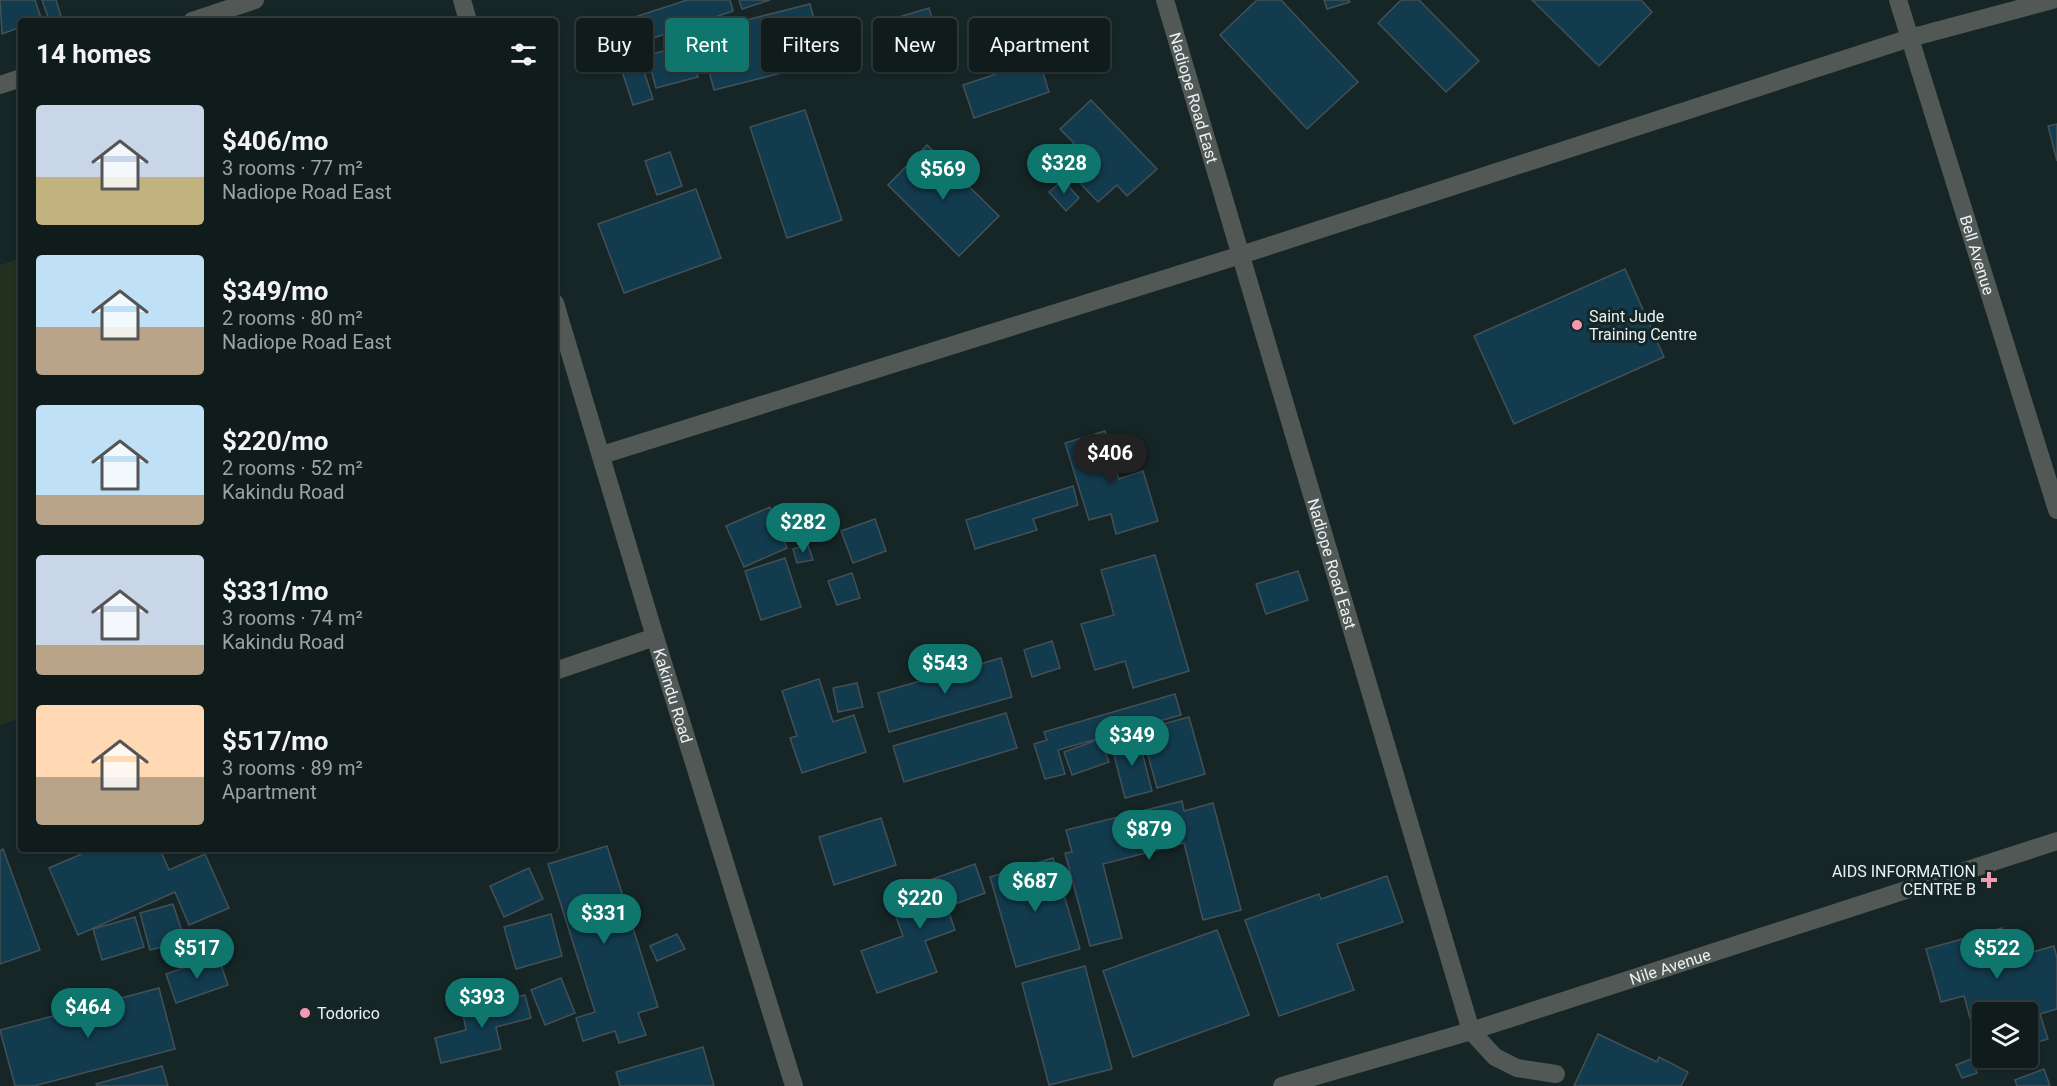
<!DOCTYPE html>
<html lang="en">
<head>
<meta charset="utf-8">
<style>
	:root { --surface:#101c1c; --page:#1e2929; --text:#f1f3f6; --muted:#9ca1a3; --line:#303a3b; --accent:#0f766e }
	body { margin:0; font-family:Roboto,sans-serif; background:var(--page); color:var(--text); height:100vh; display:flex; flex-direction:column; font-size:22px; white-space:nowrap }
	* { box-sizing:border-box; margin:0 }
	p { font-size:20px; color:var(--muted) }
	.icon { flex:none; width:33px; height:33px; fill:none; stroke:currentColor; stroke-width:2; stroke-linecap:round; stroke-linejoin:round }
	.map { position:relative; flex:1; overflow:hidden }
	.panel { position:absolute; left:18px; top:18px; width:540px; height:834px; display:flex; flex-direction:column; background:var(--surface); border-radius:6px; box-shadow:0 2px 4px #0004,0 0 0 2px var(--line) }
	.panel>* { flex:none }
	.guide { position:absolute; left:576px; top:18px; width:570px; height:54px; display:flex; gap:12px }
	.buttons { position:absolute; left:1972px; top:1002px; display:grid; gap:12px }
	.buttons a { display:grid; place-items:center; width:66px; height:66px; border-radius:6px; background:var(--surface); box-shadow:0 2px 4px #0004,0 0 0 2px var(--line); font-size:30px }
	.price { position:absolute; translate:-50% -51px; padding:0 14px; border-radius:21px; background:var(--accent); color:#fff; font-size:20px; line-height:39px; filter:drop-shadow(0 2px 3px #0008) }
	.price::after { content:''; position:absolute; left:50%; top:36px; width:18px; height:14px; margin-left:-9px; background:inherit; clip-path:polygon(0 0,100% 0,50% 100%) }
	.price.current { background:#222; color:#fff }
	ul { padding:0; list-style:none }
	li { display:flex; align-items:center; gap:18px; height:150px; padding:0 18px }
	li span { display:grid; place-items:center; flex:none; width:168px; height:120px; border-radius:6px; color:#555 }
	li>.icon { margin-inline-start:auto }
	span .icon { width:72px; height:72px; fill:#fffc; stroke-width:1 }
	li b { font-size:26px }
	h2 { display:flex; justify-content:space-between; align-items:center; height:72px; padding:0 18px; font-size:26px }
	.pill { padding:0 21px; border-radius:6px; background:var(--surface); box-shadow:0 2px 4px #0004,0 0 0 2px var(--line); font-size:21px; line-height:54px }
	.pill.current { background:var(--accent); color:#fff }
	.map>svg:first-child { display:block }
</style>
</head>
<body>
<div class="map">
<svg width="2057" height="1086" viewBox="0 0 2057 1086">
	<rect width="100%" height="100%" fill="#162526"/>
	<!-- green -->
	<polygon fill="#24301e" points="21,258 21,718 0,725 0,265"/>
	<!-- building -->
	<g fill="#133b4e" stroke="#435057" stroke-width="1.5">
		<polygon points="0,0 35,0 42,21 21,21 21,27 2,34"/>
		<polygon points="42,0 56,0 61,16 49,20"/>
		<polygon points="687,0 730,0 733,11 594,58 586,33"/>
		<polygon points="739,0 770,0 742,9"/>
		<polygon points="1257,0 1281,0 1358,82 1307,129 1220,35"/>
		<polygon points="1324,0 1349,0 1350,2 1327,9"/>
		<polygon points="1401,0 1419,0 1479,61 1446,92 1378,23"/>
		<polygon points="1532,0 1641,0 1652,12 1599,66"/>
		<polygon points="810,4 825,62 714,90 699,32"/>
		<polygon points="929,8 935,29 885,44 879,23"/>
		<polygon points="689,45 698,77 656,88 647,55"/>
		<polygon points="640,59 653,99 633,105 620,65"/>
		<polygon points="1039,60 1049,92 974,118 963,85"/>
		<polygon points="1091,100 1157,169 1127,196 1117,185 1098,202 1057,159 1074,143 1060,129"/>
		<polygon points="805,110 842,220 787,238 750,127"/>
		<polygon points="2057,124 2057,161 2048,126"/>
		<polygon points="927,145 999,216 959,256 888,185"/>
		<polygon points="670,152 682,186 657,195 645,161"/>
		<polygon points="1063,180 1079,198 1066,211 1049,192"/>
		<polygon points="696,189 721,258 624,293 598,224"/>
		<polygon points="1625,269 1664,357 1514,424 1474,336"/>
		<polygon points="1105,431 1119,479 1143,471 1158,521 1116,534 1111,514 1089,520 1065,443"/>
		<polygon points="1073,486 1078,505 1033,519 1037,530 975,549 966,520"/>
		<polygon points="770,507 787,548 744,567 726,526"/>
		<polygon points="875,519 886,551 853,563 841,531"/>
		<polygon points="808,545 813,560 797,563 793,549"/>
		<polygon points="1155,555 1189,671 1133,688 1125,661 1095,670 1081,624 1114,615 1101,570"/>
		<polygon points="785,558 801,607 761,620 745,571"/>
		<polygon points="1298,571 1308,600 1266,614 1256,584"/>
		<polygon points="852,573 860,598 837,605 828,581"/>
		<polygon points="1052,641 1060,668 1032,677 1024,650"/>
		<polygon points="1001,658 1012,697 889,732 878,693"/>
		<polygon points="819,679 833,722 854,715 866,752 802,773 790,738 797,736 782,691"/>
		<polygon points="857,683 863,707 838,712 833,688"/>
		<polygon points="1175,694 1181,715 1058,750 1065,774 1045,779 1034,744 1047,740 1044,732"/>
		<polygon points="1006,713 1017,748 904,782 893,746"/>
		<polygon points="1189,717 1205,774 1157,788 1141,730"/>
		<polygon points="1138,736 1152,791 1125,798 1111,743"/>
		<polygon points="1100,739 1109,762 1072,775 1064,752"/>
		<polygon points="1182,801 1184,811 1213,803 1241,910 1203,920 1184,843 1103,864 1122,938 1090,946 1065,853 1072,852 1066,830"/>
		<polygon points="881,818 896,865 834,885 819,837"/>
		<polygon points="607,846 658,1007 638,1013 646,1035 619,1043 615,1031 583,1041 576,1018 595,1012 548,864"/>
		<polygon points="3,849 40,950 0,964 0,851"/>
		<polygon points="93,849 160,849 169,870 205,854 229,908 189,925 175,892 78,935 49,868"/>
		<polygon points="1053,858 1080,949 1016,967 990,877"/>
		<polygon points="975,864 985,893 947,907 955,930 925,941 937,972 877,993 861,951 903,936 892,906 932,892 927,881"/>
		<polygon points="529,868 543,899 504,917 490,886"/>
		<polygon points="1387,876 1403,922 1337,944 1354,990 1279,1016 1245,920 1319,894 1321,899"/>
		<polygon points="173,904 185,941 150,950 140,913"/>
		<polygon points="551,914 562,956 516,969 504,927"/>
		<polygon points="135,917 144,947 102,960 93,929"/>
		<polygon points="2002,928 2011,958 2054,946 2057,958 2057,1009 2040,1014 2048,1039 2028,1045 2028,1012 1983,1012 1983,1051 1979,1036 1975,1036 1964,996 1941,1002 1926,949"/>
		<polygon points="1217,930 1249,1015 1133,1057 1103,971"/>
		<polygon points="677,934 685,949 657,961 650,946"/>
		<polygon points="218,956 228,985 176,1003 166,974"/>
		<polygon points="1085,966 1112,1069 1049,1085 1022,983"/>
		<polygon points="561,978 575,1013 545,1025 531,990"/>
		<polygon points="159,988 175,1049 34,1086 15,1086 0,1030"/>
		<polygon points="525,995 531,1018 496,1027 501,1049 441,1063 435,1038 466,1030 462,1009"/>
		<polygon points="1598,1034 1657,1062 1659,1057 1688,1072 1681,1086 1574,1086"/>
		<polygon points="703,1047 714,1086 620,1086 616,1072"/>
		<polygon points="1971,1059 1977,1073 1962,1078 1956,1065"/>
		<polygon points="162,1066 168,1086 97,1086 96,1084"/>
		<polygon points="2044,1069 2050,1086 2017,1086 2015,1080"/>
	</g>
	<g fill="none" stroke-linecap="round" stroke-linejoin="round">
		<!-- minor -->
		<g stroke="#525855" stroke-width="18">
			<polyline points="462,0 468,21"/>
			<path id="s1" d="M1165,0L1471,1031L1495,1057L1517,1068L1556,1074"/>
			<path id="s2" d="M1898,0L2057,510"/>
			<polyline points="192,21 255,0"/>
			<polyline points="0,85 21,78"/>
			<path id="s3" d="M555,303L655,637L794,1086"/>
			<polyline points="602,455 1241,255 1910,38 2052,0"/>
			<polyline points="555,671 655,637"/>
			<path id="s4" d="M1282,1086L1471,1031L2057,841"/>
		</g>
	</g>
	<!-- markers -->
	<g fill="#f19ab2" stroke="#162526" stroke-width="2">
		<circle cx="1577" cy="325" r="6"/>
		<path d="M1986 871h6v6h6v6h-6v6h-6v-6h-6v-6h6z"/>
		<circle cx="305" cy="1013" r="6"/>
	</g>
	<g text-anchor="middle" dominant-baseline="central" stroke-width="6" stroke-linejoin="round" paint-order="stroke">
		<!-- street labels -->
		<g font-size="16" fill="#e9f3f3" stroke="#162526">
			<text stroke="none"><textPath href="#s1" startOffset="102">Nadiope Road East</textPath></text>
			<text stroke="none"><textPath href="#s2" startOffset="267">Bell Avenue</textPath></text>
			<text stroke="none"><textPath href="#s1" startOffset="588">Nadiope Road East</textPath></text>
			<text stroke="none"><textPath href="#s3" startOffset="410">Kakindu Road</textPath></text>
			<text stroke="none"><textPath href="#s4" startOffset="406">Nile Avenue</textPath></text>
		</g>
		<!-- poi labels -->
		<g font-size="16" fill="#e9f3f3" stroke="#162526" text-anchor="start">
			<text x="1589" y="316">Saint Jude<tspan x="1589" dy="18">Training Centre</tspan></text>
			<text x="1976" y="871" text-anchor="end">AIDS INFORMATION<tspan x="1976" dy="18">CENTRE B</tspan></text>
			<text x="317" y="1013">Todorico</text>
		</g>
	</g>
</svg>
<div class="buttons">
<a><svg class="icon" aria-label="layers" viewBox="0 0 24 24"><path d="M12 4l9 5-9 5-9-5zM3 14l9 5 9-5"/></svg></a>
</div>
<b class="price" style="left:1064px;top:195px">$328</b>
<b class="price" style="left:943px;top:201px">$569</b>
<b class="price current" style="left:1110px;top:485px">$406</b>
<b class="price" style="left:803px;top:554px">$282</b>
<b class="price" style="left:945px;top:695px">$543</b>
<b class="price" style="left:1132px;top:767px">$349</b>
<b class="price" style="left:1149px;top:861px">$879</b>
<b class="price" style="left:1035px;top:913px">$687</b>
<b class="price" style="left:920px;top:930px">$220</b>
<b class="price" style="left:604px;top:945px">$331</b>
<b class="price" style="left:197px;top:980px">$517</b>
<b class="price" style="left:1997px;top:980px">$522</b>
<b class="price" style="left:482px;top:1029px">$393</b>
<b class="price" style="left:88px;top:1039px">$464</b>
<div class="guide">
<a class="pill">Buy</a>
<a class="pill current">Rent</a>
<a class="pill">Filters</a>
<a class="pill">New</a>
<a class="pill">Apartment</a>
</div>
<section class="panel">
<h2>14 homes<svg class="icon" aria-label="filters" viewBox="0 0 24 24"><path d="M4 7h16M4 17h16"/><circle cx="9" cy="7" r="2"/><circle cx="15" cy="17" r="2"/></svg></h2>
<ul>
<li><span style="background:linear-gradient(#c9d6e8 60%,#c2b280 0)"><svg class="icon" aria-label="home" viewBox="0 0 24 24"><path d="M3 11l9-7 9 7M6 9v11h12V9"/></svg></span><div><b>$406/mo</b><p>3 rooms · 77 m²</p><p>Nadiope Road East</p></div></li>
<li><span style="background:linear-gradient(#bfe0f5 60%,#b9a48a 0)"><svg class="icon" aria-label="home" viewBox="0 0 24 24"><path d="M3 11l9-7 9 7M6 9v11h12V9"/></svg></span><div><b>$349/mo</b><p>2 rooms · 80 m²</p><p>Nadiope Road East</p></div></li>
<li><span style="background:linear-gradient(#bfe0f5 75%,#b9a48a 0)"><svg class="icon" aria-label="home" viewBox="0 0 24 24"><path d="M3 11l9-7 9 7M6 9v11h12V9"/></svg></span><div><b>$220/mo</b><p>2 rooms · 52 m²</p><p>Kakindu Road</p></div></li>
<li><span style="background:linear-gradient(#c9d6e8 75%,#b9a48a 0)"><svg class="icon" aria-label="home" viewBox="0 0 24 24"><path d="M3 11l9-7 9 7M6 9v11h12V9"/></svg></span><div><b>$331/mo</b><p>3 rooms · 74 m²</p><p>Kakindu Road</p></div></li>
<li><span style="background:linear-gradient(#ffd9b3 60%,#b9a48a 0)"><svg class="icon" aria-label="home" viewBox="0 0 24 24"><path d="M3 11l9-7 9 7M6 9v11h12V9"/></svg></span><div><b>$517/mo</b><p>3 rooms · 89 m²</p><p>Apartment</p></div></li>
</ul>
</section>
</div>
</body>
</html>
